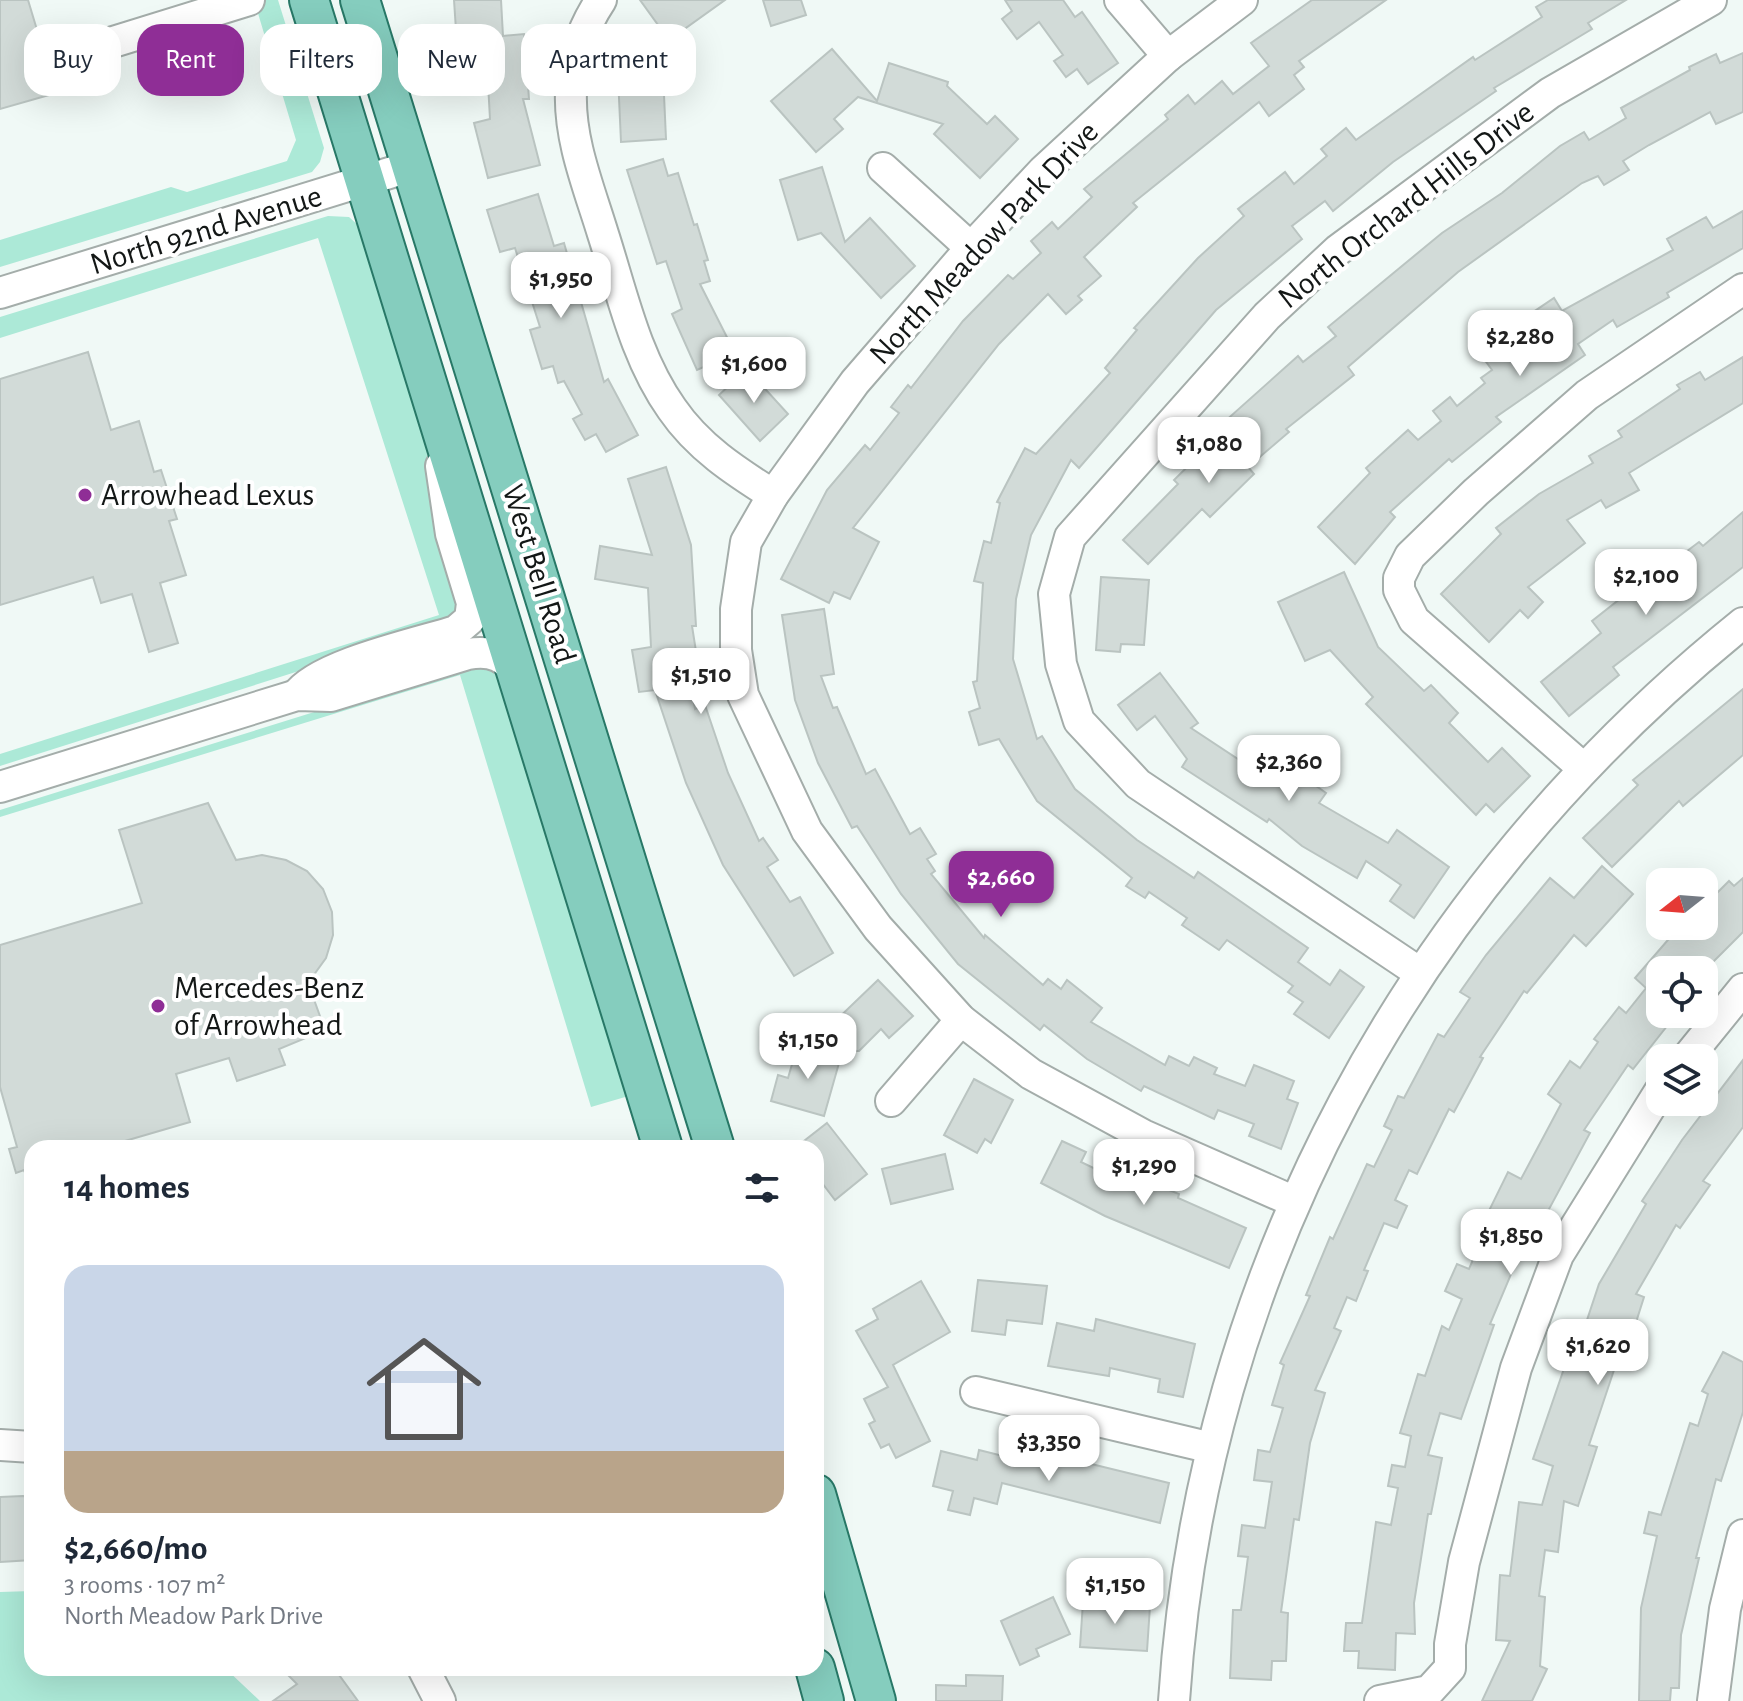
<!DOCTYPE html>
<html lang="en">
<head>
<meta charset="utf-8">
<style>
	:root { --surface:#fff; --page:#f6f6f7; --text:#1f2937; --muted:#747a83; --line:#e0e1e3; --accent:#8f2e96 }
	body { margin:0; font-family:"Alegreya Sans",sans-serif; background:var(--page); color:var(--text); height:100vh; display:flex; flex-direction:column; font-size:30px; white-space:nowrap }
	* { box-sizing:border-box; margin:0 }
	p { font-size:26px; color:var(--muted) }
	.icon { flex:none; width:44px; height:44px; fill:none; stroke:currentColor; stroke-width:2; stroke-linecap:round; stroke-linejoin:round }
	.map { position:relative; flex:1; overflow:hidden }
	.details { position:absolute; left:24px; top:1140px; width:800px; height:536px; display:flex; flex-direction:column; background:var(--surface); border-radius:24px; box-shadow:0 8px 32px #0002 }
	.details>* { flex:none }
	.banner { position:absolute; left:24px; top:24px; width:800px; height:72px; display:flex; gap:16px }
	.needle { width:52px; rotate:253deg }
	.tools { position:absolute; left:1646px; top:868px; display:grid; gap:16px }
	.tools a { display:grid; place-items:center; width:72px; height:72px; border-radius:16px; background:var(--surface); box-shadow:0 8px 32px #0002; font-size:40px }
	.price { position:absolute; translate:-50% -68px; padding:0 18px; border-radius:16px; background:#fff; color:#222; font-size:26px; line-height:52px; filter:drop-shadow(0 2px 4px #0008) }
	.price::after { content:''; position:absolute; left:50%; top:48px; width:24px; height:18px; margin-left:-12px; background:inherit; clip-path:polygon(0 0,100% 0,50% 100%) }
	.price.active { background:var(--accent); color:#fff }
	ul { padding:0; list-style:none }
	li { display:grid; align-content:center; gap:16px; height:424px; padding:0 40px }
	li+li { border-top:2px solid var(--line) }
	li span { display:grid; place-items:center; height:248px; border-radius:24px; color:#555 }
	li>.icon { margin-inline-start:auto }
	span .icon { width:144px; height:144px; fill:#fffc; stroke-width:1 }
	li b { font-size:34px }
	h2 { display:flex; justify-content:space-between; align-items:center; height:96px; padding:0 40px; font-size:34px }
	.chip { padding:0 28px; border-radius:24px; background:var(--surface); box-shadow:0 8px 32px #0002; font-size:28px; line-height:72px }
	.chip.active { background:var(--accent); color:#fff }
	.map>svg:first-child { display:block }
</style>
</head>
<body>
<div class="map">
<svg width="1743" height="1701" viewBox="0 0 1743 1701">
	<rect width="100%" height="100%" fill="#f0f9f6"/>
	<!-- green -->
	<g fill="#ace9d7">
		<polygon points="254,0 278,0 324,148 320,162 312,172 0,267 0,240 171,187 187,192 287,161 296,140"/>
		<polygon points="328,216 349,217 360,227 428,431 465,604 450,623 0,766 0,754 439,615 318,238 0,338 0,317"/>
		<polygon points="478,661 499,670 632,1095 591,1107 460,675 0,817 0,810"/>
		<polygon points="32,1591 32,1668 225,1668 260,1701 0,1701 0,1592"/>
	</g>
	<!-- building -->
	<g fill="#d2dbd8" stroke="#bac4c1" stroke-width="2">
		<polygon points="0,0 28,0 56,93 0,109"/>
		<polygon points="454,0 501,0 503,36 524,34 529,99 523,99 540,165 488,178 474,123 490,119 485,29 456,30"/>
		<polygon points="640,0 725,0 669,40"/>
		<polygon points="763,0 801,0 806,15 771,26"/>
		<polygon points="1005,0 1063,0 1075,17 1082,12 1118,63 1088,84 1077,69 1066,77 1054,61 1063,55 1039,22 1017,39 1002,19 1012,11"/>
		<polygon points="1312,0 1386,0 1299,61 1304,67 1294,75 1304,89 1269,116 1259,102 1133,203 1137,207 1084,257 1101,276 1078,296 1082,300 1066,314 1048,294 999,344 853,528 879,542 850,599 834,592 829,603 781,579 827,490 865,445 870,450 899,413 891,407 908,385 911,388 963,321 1008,275 1013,279 1041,253 1031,241 1052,222 1058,229 1092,197 1084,189 1168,119 1165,115 1188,95 1195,104 1222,81 1233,94 1269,66 1251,43"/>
		<polygon points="1548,0 1626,0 1588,23 1592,29 1494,88 1496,91 1393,162 1333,211 1325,201 1292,226 1302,239 1216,310 1079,468 1071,460 1031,535 1016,599 1013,659 1037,739 1042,736 1075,789 1137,840 1194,878 1198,872 1308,948 1298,962 1330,985 1340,970 1364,987 1329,1038 1294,1014 1303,1002 1288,992 1293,986 1227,940 1219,950 1182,925 1187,918 1149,892 1145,898 1126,886 1132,878 1037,801 999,739 979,745 969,712 980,708 973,682 977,681 983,583 974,581 984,541 991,543 1000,503 997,502 1025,448 1036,454 1110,373 1105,368 1137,330 1134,328 1198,258 1244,216 1238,209 1285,172 1294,184 1327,156 1321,149 1346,128 1356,140 1473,57 1475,60 1542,17 1536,7"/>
		<polygon points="832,49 877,101 889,63 948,82 947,86 987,124 995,116 1018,139 980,178 934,134 943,124 858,97 834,119 843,129 816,152 771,101"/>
		<polygon points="1743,53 1743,112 1716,124 1710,112 1649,145 1623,161 1629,170 1604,185 1598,176 1582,183 1458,272 1348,367 1354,375 1286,429 1289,432 1248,467 1254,474 1210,517 1202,509 1148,564 1123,540 1178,484 1174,480 1227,428 1223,423 1298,356 1303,362 1336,336 1328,327 1442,233 1502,193 1560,146 1584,132 1589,140 1626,118 1621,108 1690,70 1689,67 1716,54 1720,63"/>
		<polygon points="663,73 666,139 621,142 618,76"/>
		<polygon points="663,159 668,176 678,173 694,225 697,224 708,260 704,261 710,281 700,284 735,353 697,370 672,314 682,309 666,261 657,264 627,170"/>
		<polygon points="822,167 845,242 870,218 915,266 881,298 821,233 798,240 780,180"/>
		<polygon points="538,194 554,246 564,243 604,382 608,379 638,435 606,452 596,434 585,440 573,419 582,414 564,381 558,383 553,366 542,369 530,330 540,327 515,248 500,252 487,210"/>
		<polygon points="1743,211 1743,248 1667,293 1669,297 1617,327 1613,320 1578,344 1585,355 1496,417 1501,422 1452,462 1449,459 1390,512 1395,517 1355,564 1318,527 1370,473 1366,468 1408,430 1418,440 1441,421 1433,411 1450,397 1457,406 1485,383 1481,378 1492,370 1484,359 1502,346 1496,337 1554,298 1562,311 1673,250 1667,239 1706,217 1713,228"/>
		<polygon points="88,352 111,430 139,421 154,472 161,470 177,519 169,521 186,575 160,583 178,643 149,652 132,594 101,603 93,577 0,605 0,379"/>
		<polygon points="1743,357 1743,403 1629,473 1639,490 1606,508 1601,500 1567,520 1585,543 1528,587 1543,602 1528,618 1520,610 1489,642 1441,594 1501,534 1496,528 1539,494 1593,463 1589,456 1622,437 1618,431 1680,389 1677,385 1700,372 1705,380"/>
		<polygon points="747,369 788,414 760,441 719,395"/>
		<polygon points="666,467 691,545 696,626 692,626 698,664 688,666 695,709 705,705 728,773 759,841 763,838 778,860 767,867 790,902 800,897 833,953 794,976 723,865 686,783 655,690 639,692 632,650 651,647 648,588 595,579 600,546 652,555 628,479"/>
		<polygon points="1743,512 1743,567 1613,667 1619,675 1569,716 1541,682 1601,633 1592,621 1639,584 1649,596 1674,578 1666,567 1699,542 1703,546"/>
		<polygon points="1344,572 1378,647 1424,691 1431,685 1458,713 1449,723 1488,762 1502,748 1530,776 1494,812 1486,804 1476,815 1366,704 1373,697 1330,650 1305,661 1278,602"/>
		<polygon points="1101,577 1149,580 1144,645 1121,644 1120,652 1096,650"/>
		<polygon points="824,609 834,674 821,676 833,708 837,707 866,774 875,769 910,834 920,828 936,854 927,859 935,871 931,874 984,938 985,935 1043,985 1048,979 1061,989 1067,980 1102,1008 1091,1022 1165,1065 1169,1056 1189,1066 1194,1057 1217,1068 1214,1074 1245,1086 1254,1065 1294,1081 1287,1099 1298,1103 1281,1149 1249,1136 1254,1124 1218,1110 1214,1119 1144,1086 1141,1091 1087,1059 1044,1025 1040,1030 958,964 901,894 857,826 852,828 818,763 795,700 782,615"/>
		<polygon points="1160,673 1198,723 1191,728 1262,775 1268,766 1295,786 1302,776 1326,793 1319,803 1388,843 1397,830 1449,867 1414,918 1390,901 1401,885 1366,861 1357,878 1302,846 1269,819 1267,822 1182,767 1187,759 1155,716 1137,730 1118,705"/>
		<polygon points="1743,689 1743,755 1683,806 1679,801 1612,867 1583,838 1638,785 1633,780"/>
		<polygon points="208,803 236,860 262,855 286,860 307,871 323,889 332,912 333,935 326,958 308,983 325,1030 279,1049 285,1065 237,1081 229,1058 176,1074 190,1122 101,1148 32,1148 32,1181 28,1181 24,1170 16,1173 9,1149 17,1147 0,1087 0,945 142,903 119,830"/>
		<polygon points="1602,866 1633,894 1586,946 1574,935 1527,993 1524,991 1480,1057 1483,1058 1454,1112 1449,1109 1417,1174 1409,1170 1395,1200 1407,1206 1397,1228 1384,1223 1364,1270 1368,1271 1356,1301 1347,1297 1334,1328 1341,1331 1315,1390 1325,1393 1310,1443 1299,1520 1294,1519 1281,1612 1288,1613 1286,1661 1272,1661 1271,1680 1230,1678 1233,1610 1241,1610 1248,1557 1238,1556 1242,1525 1265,1528 1272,1482 1254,1480 1258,1450 1270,1452 1283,1408 1272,1405 1284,1365 1280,1363 1310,1296 1306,1295 1330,1237 1333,1239 1367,1164 1374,1167 1392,1130 1384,1126 1398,1096 1404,1098 1438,1034 1444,1037 1470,998 1460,992 1486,955 1550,878 1574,898"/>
		<polygon points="1743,878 1743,932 1705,970 1660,970 1660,1014 1671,1021 1633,1069 1628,1065 1584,1130 1590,1133 1541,1224 1522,1214 1502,1253 1517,1260 1490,1324 1494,1325 1461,1419 1440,1413 1428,1455 1442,1458 1431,1514 1428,1514 1414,1603 1415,1634 1396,1633 1395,1670 1358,1668 1359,1651 1344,1651 1346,1623 1362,1623 1376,1522 1391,1525 1398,1488 1388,1486 1392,1465 1405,1467 1411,1436 1400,1433 1418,1374 1425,1376 1442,1326 1449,1330 1462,1299 1445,1291 1457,1264 1469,1269 1485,1232 1480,1229 1508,1172 1521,1179 1561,1104 1548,1094 1570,1061 1580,1068 1598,1042 1594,1039 1619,1007 1626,1013 1646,988 1635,978 1680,926 1704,926 1704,906 1729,881 1734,886"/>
		<polygon points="878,980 913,1016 889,1038 881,1029 859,1051 852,1051 829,1027"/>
		<polygon points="798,1044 841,1056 824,1116 771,1101 778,1075 788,1078"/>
		<polygon points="1743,1060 1743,1127 1703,1181 1710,1185 1680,1228 1676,1225 1636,1294 1644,1297 1625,1357 1619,1355 1589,1445 1597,1447 1578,1506 1564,1501 1558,1552 1545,1550 1539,1596 1545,1597 1540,1666 1547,1669 1532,1701 1482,1701 1510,1641 1496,1640 1500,1575 1510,1576 1519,1502 1542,1505 1553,1466 1533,1459 1569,1354 1575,1356 1599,1284 1646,1204 1642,1201 1682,1140"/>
		<polygon points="974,1079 1013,1100 991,1143 985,1139 977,1153 944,1135"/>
		<polygon points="827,1123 867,1174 835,1200 816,1175 816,1148 795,1148"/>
		<polygon points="1062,1141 1086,1152 1081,1162 1118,1180 1122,1171 1179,1194 1178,1198 1246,1228 1229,1268 1105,1216 1041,1183"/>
		<polygon points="945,1154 953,1189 891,1204 882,1169"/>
		<polygon points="978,1280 1047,1286 1042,1324 1007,1320 1005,1335 972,1331"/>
		<polygon points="921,1281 950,1332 893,1365 930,1441 896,1458 889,1444 881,1448 869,1424 875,1421 864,1399 888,1387 856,1331 878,1319 873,1309"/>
		<polygon points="1096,1319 1195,1344 1183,1397 1158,1392 1160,1379 1110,1368 1109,1376 1048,1366 1057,1323 1094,1331"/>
		<polygon points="1723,1352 1743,1362 1743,1412 1721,1481 1716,1479 1696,1558 1699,1558 1681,1635 1679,1688 1671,1688 1670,1701 1639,1701 1641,1608 1657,1536 1644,1533 1649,1512 1661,1515 1690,1423 1698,1426 1708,1394 1702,1391"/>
		<polygon points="1030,1449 1169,1483 1160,1523 1002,1483 997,1504 974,1498 970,1515 948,1510 953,1491 933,1486 941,1451 977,1460 979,1450 1027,1462"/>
		<polygon points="23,1496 32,1498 32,1560 0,1562 0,1497"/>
		<polygon points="1053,1597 1070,1634 1036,1649 1039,1656 1020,1665 1001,1621"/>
		<polygon points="1083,1602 1150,1606 1147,1651 1080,1647"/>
		<polygon points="281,1668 334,1668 358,1701 273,1701 297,1684"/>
		<polygon points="966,1675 1003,1676 1002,1701 936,1701 936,1685 966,1686"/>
	</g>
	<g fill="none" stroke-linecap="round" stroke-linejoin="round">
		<!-- minor casing -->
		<g stroke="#a4adaa" stroke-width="34">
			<g id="minor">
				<path d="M601,0C583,27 572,59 571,92C569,140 589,188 603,234C622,293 635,357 672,409C698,447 735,471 773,495"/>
				<polyline points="1120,0 1168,56"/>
				<polyline points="1242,0 1168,56 1043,171 971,248 855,382 773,495 746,542 736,609 736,650 743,695 807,831 878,928 961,1020 1031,1074 1143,1135 1295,1202"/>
				<polyline points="97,47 249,0"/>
				<polyline points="883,168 971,248"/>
				<polyline points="0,293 412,166"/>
				<path d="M297,695C317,665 418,643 456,631L470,619L472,603L451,534L441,466"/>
				<polyline points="1583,768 1414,620 1399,590 1399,578 1410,556 1476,492 1587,395 1743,289"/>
				<path d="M0,787L297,695L331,696L468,654C492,650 506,656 519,677"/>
				<polyline points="1420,973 1138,784 1079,721 1061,664 1054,594 1070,537 1267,316 1338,250 1550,93 1711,0"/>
				<polyline points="1687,1058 1743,989"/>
				<polyline points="891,1101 961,1020"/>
				<polyline points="976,1392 1212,1448"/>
				<polyline points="0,1445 32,1447"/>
				<polyline points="423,1668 440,1701"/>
				<path d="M1174,1701C1202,1273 1410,891 1743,623"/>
				<polyline points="1380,1701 1429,1691 1450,1668 1450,1644 1464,1562 1516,1368 1558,1255 1660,1091"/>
				<polyline points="1713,1701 1725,1609 1743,1535"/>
			</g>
		</g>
		<!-- major casing -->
		<g stroke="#287867" stroke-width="42">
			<g id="major">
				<polyline points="309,0 663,1148"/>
				<polyline points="360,0 715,1148"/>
				<polyline points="816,1494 876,1701"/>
				<polyline points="815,1668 824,1701"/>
			</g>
		</g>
		<!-- minor -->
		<use href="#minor" stroke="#fff" stroke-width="30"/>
		<!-- major -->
		<use href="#major" stroke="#85cdbe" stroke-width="38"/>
	</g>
	<!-- markers -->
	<g fill="#8f2e96" stroke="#fff" stroke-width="3">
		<circle cx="85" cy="495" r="8"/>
		<circle cx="158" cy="1006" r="8"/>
	</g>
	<g text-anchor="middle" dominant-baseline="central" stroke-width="8" stroke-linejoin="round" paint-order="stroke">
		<!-- street labels -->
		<g font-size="32" fill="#131716" stroke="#fff">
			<text transform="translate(1406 205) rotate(-38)">North Orchard Hills Drive</text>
			<text transform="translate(206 230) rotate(-17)">North 92nd Avenue</text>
			<text transform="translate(984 243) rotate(-47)">North Meadow Park Drive</text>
			<text transform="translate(539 574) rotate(73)">West Bell Road</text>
		</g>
		<!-- poi labels -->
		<g font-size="32" fill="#131716" stroke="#fff" text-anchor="start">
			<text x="101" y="495">Arrowhead Lexus</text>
			<text x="174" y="988">Mercedes-Benz<tspan x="174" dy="37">of Arrowhead</tspan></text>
		</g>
	</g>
</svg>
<div class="tools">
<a><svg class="needle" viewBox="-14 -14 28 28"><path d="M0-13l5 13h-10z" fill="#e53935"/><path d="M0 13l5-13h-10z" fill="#747a83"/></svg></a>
<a><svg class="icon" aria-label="locate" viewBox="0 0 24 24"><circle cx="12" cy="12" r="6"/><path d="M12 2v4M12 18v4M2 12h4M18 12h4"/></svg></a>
<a><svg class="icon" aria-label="layers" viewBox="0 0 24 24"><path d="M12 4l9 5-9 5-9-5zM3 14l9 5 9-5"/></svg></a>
</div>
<b class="price" style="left:561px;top:320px">$1,950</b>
<b class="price" style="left:1520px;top:378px">$2,280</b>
<b class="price" style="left:754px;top:405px">$1,600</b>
<b class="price" style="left:1209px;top:485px">$1,080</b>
<b class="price" style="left:1646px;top:617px">$2,100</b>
<b class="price" style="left:701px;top:716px">$1,510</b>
<b class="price" style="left:1289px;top:803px">$2,360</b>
<b class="price active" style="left:1001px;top:919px">$2,660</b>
<b class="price" style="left:808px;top:1081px">$1,150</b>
<b class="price" style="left:1144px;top:1207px">$1,290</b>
<b class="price" style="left:1511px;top:1277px">$1,850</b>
<b class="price" style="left:1598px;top:1387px">$1,620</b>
<b class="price" style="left:1049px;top:1483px">$3,350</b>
<b class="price" style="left:1115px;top:1626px">$1,150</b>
<div class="banner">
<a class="chip">Buy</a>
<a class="chip active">Rent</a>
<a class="chip">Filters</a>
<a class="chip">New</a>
<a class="chip">Apartment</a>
</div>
<section class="details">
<h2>14 homes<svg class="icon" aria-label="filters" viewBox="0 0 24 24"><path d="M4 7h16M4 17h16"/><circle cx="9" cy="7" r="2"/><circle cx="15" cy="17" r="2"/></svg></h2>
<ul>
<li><span style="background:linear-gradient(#c9d6e8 75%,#b9a48a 0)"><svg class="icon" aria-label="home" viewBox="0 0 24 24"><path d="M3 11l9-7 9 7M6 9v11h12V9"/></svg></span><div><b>$2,660/mo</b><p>3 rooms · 107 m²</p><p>North Meadow Park Drive</p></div></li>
</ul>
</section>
</div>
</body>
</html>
